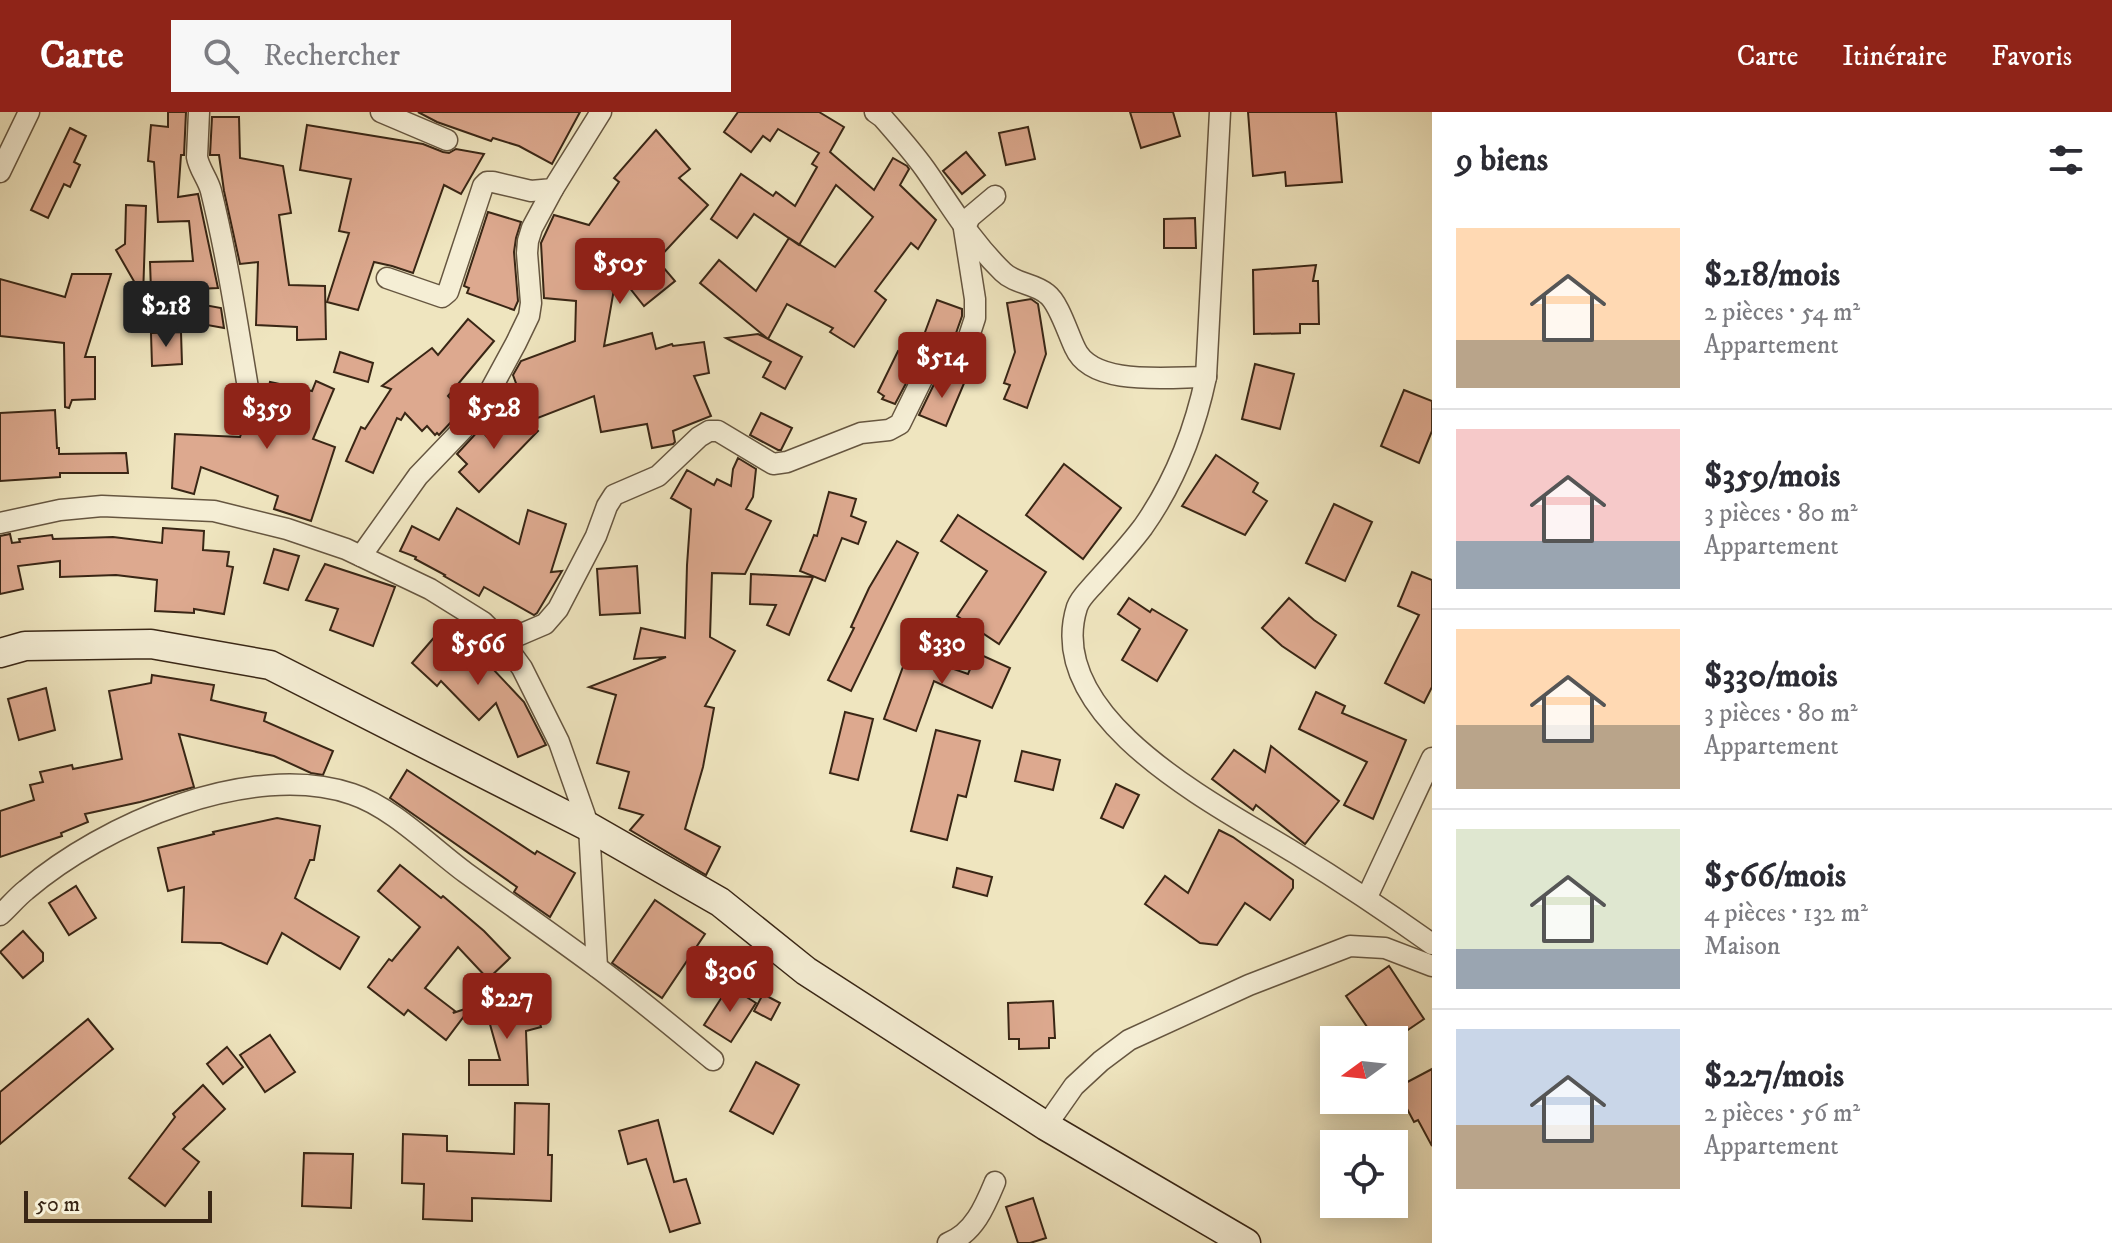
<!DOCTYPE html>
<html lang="fr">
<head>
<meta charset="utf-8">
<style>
	:root { --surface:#fff; --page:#f7f7f7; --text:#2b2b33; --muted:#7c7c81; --line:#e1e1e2; --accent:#8f2418 }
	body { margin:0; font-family:"IM FELL DW Pica",serif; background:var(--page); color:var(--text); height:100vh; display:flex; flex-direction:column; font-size:30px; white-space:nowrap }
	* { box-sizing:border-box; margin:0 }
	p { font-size:26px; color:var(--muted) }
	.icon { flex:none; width:44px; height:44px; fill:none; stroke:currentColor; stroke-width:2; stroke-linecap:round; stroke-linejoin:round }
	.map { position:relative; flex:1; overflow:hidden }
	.details { display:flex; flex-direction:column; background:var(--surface); width:680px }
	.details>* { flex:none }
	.needle { width:52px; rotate:255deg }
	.controls { position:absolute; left:1320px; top:914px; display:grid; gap:16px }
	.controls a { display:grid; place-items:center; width:88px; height:88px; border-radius:0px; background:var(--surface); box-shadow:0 4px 20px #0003; font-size:40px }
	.scale { position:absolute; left:24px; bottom:20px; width:188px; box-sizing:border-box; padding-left:8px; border:4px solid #392615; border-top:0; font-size:22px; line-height:28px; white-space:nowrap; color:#392615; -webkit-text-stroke:6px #f5eed5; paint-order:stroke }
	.price { position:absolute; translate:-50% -68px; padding:0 18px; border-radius:8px; background:var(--accent); color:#fff; font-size:26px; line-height:52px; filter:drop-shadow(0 2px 4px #0008) }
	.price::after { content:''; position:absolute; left:50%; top:48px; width:24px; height:18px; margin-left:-12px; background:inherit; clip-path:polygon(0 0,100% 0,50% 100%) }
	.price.current { background:#222; color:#fff }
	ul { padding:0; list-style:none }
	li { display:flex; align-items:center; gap:24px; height:200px; padding:0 24px }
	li+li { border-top:2px solid var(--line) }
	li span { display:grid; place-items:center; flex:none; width:224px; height:160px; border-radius:0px; color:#555 }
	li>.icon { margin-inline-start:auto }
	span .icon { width:96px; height:96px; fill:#fffc; stroke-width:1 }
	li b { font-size:34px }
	h2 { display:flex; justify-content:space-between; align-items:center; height:96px; padding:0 24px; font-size:34px }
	header { display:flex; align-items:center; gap:48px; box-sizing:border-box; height:112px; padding:0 40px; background:var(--accent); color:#fff }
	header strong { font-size:38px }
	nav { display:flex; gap:44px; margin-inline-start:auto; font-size:28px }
	.search { width:560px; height:72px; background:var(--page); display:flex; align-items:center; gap:20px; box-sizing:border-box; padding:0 28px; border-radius:0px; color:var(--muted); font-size:30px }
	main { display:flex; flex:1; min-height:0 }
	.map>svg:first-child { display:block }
</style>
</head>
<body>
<header>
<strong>Carte</strong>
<div class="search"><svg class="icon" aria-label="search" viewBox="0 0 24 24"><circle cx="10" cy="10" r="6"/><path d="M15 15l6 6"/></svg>Rechercher</div>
<nav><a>Carte</a><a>Itinéraire</a><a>Favoris</a></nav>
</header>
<main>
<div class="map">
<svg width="1432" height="1131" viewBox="0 0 1432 1131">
	<rect width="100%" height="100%" fill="#efe5bf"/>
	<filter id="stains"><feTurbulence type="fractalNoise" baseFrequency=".0025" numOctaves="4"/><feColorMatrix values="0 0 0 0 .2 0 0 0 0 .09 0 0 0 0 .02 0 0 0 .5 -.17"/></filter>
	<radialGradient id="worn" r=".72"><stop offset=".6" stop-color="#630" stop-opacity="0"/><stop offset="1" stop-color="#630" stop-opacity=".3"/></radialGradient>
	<!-- building -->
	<g fill="#dda98f" stroke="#392615" stroke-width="2">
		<polygon points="168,0 186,0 184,43 181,43 178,85 198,82 218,176 151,179 150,150 193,149 189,109 158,110 154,50 148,49 151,13 168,15"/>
		<polygon points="418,0 580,0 552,52 519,34 493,26 491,29 437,10"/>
		<polygon points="738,0 819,0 844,15 830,40 874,78 893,46 907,54 909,57 900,73 936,108 918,137 911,131 875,179 886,188 854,235 830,220 833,216 787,192 768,227 802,245 785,277 763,265 771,250 726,226 758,222 768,227 700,171 719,148 756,179 789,126 835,155 873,105 836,73 799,133 754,102 737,126 711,107 741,62 773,84 776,80 795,94 817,55 812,52 819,41 778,17 770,29 763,24 751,40 724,20"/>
		<polygon points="1130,0 1173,0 1180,24 1141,36"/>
		<polygon points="1248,0 1336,0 1342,70 1286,74 1285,60 1253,64"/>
		<polygon points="212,5 239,5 240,46 283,54 291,101 279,103 289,173 325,174 326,227 297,228 297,215 256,213 258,150 240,152 224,79 219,43 210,43"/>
		<polygon points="307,13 423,32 443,40 449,41 456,37 484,42 461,82 444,73 413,161 392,154 374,150 358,198 327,190 349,121 339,119 351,67 300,58"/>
		<polygon points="1028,15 1035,47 1006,53 999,21"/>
		<polygon points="70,16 86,24 74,50 80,53 70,75 64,72 48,106 31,98"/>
		<polygon points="656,18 690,57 679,66 708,93 657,148 675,169 644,194 617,160 604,234 652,221 656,237 672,232 673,234 704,230 709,261 694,264 711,304 673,319 675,330 673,332 652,336 647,312 601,320 594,284 530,309 513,263 521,249 575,229 576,189 544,186 541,131 554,103 589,113 619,70 614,66"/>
		<polygon points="966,40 985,63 962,82 943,59"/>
		<polygon points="126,93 146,94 143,185 116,138 125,132"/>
		<polygon points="488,100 521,110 516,126 514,140 518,189 514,198 467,181 469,176 464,174"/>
		<polygon points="1195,106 1196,136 1164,136 1164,107"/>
		<polygon points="1316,153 1313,169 1318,169 1319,212 1300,212 1300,221 1254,222 1253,158"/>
		<polygon points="72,162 111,162 85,245 95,245 95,287 72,288 69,296 65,295 64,231 0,224 0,167 65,185"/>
		<polygon points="1031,187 1038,192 1046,242 1027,296 1004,287 1010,273 1004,271 1015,240 1007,191"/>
		<polygon points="937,188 962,197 962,204 949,241 930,241 920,245 895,292 882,287 884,284 878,280 898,239 915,247"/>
		<polygon points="199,192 221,196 224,216 196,211"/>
		<polygon points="468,207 494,229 448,284 461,298 453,308 439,323 437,321 435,323 427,314 422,319 405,301 401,308 397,306 373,361 346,349 361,315 365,317 391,277 382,274 432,236 438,243"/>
		<polygon points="181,220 182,252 152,254 151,221"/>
		<polygon points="340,240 373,251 368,270 334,260"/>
		<polygon points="1255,252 1294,262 1280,317 1242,307"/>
		<polygon points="937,266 958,266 965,269 946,314 919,303"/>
		<polygon points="316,269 334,277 313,327 335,335 311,409 274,397 278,384 201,355 194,382 172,376 175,322 240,325 248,303 261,306 270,270 312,279"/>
		<polygon points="1404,278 1432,289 1432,319 1419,351 1381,334"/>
		<polygon points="55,298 57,336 59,336 59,342 126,341 128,361 60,361 60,365 0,369 0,301"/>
		<polygon points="522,300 538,319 479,380 459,360 467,352 457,342 480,317 491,329"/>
		<polygon points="761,301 792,316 781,338 778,338 750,323"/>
		<polygon points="1216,343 1258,371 1253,380 1267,389 1245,423 1182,394"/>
		<polygon points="738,346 756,357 753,385 746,397 771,409 745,462 712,461 710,525 735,539 705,594 714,596 703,655 685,717 720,735 706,763 630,718 643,703 619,696 629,660 597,651 616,583 589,575 666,545 634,547 641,516 685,526 687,453 691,397 671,386 687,358 714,373 717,367 731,374 733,357"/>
		<polygon points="1064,352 1121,396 1083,447 1026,403"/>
		<polygon points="829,380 856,387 851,404 866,410 858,432 842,426 825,469 800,459 814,423 817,424"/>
		<polygon points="1334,392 1372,410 1345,469 1306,451"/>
		<polygon points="457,396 519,432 528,398 566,412 551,460 562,459 537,501 534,503 484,475 479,484 444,464 445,463 415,447 416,445 400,439 412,414 439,428"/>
		<polygon points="958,403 1046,460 999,532 957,504 987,459 941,429"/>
		<polygon points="163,416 204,419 203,438 229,440 227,454 233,455 224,502 194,497 194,501 155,499 157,468 116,463 60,465 60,449 18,454 23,477 0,482 0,424 10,422 12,431 20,430 19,427 52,423 53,427 113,425 162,431"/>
		<polygon points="897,429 918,441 851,579 828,568 854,516 851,515 869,476"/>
		<polygon points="274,437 299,444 288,478 264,471"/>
		<polygon points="325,452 395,475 373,534 330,518 338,497 306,488"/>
		<polygon points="637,454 640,501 600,503 597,457"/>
		<polygon points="1412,460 1432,468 1432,575 1424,591 1385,571 1419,503 1398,494"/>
		<polygon points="751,462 813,465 789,523 767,513 776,493 750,492"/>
		<polygon points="1129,486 1150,500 1152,497 1187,518 1157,569 1122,548 1140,517 1118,502"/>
		<polygon points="1289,486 1314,508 1336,523 1315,556 1282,534 1262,516"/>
		<polygon points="444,514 476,542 477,540 524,590 546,633 518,645 496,591 479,608 441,569 437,574 412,551"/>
		<polygon points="908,541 968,562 977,541 1010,556 992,596 934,569 916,619 884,607"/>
		<polygon points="152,563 214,573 211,588 266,601 264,609 333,639 323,663 311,661 274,644 179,622 194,675 140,690 85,702 88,710 61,721 62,724 0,745 0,699 34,688 30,673 43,670 40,660 72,653 73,657 122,647 109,579 151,571"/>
		<polygon points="46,576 55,618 19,628 8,587"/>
		<polygon points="1316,580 1345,594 1342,601 1406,628 1373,707 1344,693 1367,650 1299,617"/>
		<polygon points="845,600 873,607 858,668 830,661"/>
		<polygon points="936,618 980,629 966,685 958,683 947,728 911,719"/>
		<polygon points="1271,634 1339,689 1305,732 1256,693 1253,698 1212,667 1234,638 1265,660"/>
		<polygon points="1022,639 1060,648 1053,678 1015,669"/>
		<polygon points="407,658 535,742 537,739 575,761 550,805 514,780 517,775 390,686"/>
		<polygon points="1116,672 1139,683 1123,716 1101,706"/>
		<polygon points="277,706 320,714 314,748 310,748 295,786 359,825 340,857 282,821 267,852 221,831 182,830 184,775 168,779 158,736 214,722 213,720"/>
		<polygon points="1219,718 1233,725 1293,768 1293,776 1270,808 1245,791 1217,833 1200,831 1145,792 1165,764 1188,781"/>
		<polygon points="400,753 441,786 443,784 484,819 510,846 488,867 458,835 425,876 455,899 453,901 471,895 446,928 408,898 404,903 368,875 389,847 392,849 420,815 378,779"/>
		<polygon points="957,756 992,765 987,784 953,775"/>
		<polygon points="76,774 96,806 69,823 49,791"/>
		<polygon points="655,788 705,822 662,886 612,851"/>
		<polygon points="23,819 43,841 43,849 23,866 0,840"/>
		<polygon points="1389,854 1424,907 1393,928 1376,928 1346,884"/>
		<polygon points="729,874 756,891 731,930 704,913"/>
		<polygon points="530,877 541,915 526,919 528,973 469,973 469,948 500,948 484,891"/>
		<polygon points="763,882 780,891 771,908 754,899"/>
		<polygon points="1053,889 1055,926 1049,926 1049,936 1019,937 1019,927 1009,927 1008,891"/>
		<polygon points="88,907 113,937 0,1032 0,980"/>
		<polygon points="270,923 295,960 265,980 240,943"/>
		<polygon points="227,935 243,955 223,972 207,952"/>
		<polygon points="756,950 799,973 773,1022 730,999"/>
		<polygon points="1432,957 1432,1034 1418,1008 1414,1010 1396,976"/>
		<polygon points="203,973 225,997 183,1037 199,1050 165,1094 129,1066 175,1005 173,1002"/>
		<polygon points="515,991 549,992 548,1043 552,1043 551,1089 472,1086 472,1109 423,1107 424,1072 402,1071 403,1022 447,1024 447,1039 514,1042"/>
		<polygon points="658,1008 674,1070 686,1067 700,1111 670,1120 646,1047 628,1052 619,1019"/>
		<polygon points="304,1041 353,1042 351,1096 302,1094"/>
		<polygon points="1033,1086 1046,1126 1030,1131 1018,1131 1006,1095"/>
	</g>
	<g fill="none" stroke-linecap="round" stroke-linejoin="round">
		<!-- street casing -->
		<g stroke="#665640" stroke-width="23">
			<g id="street">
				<path d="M199,0L197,45C199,57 208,67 211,79C227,144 237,210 248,276"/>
				<polyline points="381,0 447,28"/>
				<path d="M875,0L882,5C897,22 912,39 925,57C951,94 970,128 1003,160C1015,172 1034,171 1047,182C1059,191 1068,222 1075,236C1092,275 1169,265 1206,265"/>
				<path d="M1220,0L1206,265C1195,317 1174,371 1143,415C1128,435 1111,453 1095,471C1089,478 1080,486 1077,495C1042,607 1219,694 1295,741C1342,770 1387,800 1432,832"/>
				<polyline points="0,60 29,0"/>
				<polyline points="387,166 442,185 448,180 483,74 487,70 493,70 531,79 553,77 601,0"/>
				<polyline points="0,411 60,398 102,394 214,399 287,417 346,437 430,477 483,510 503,530 522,556 559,630 589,715 597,855"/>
				<polyline points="361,444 418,364 463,317 484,290 516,231 529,204 531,191 527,141 528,129 532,116 553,77"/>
				<path d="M503,530L545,512L558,497L596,424L607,394L614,383L658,364L699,325L709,319H718L773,352L787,350L861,321L889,318L900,312L928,255C939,250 949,257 960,252L975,206V187L964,117L970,105L995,84"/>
				<polyline points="1367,785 1432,646"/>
				<path d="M0,803C9,795 17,785 26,778C103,712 251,648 352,682C392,695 432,736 466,761C509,792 552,822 594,853C635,883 674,916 713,948"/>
				<polyline points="1046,1014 1074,974 1101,949 1129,928 1249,873 1350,834 1385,836 1432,854"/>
				<path d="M948,1131C974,1121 985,1094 995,1070"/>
			</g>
		</g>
		<!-- secondary casing -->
		<g stroke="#392615" stroke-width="31">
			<polyline id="secondary" points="0,541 25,534 151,532 270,553 589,715 720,790 806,859 1046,1014 1246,1131"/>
		</g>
		<!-- street -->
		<use href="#street" stroke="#f5eed5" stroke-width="20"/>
		<!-- secondary -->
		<use href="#secondary" stroke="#f5eed5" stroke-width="28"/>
	</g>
	<rect width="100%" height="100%" filter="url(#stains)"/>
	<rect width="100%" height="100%" fill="url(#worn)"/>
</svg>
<div class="controls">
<a><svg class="needle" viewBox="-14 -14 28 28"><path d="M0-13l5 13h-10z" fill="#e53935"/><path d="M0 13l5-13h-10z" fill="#7c7c81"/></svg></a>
<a><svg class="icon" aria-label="locate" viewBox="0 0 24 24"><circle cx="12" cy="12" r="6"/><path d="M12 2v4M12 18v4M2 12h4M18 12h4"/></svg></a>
</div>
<div class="scale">50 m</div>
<b class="price" style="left:620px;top:194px">$505</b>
<b class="price current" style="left:166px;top:237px">$218</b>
<b class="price" style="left:942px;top:288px">$514</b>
<b class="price" style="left:267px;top:339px">$359</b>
<b class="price" style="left:494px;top:339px">$528</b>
<b class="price" style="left:942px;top:574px">$330</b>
<b class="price" style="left:478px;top:575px">$566</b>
<b class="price" style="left:730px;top:902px">$306</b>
<b class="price" style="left:507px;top:929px">$227</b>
</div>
<section class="details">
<h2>9 biens<svg class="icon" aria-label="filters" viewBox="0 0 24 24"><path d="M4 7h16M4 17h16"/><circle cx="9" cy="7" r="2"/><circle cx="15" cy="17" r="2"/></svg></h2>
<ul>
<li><span style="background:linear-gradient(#ffd9b3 70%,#b9a48a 0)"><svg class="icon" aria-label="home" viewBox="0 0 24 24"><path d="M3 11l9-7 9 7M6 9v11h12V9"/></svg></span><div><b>$218/mois</b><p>2 pièces · 54 m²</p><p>Appartement</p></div></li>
<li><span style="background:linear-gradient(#f6c9c9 70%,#9aa5b1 0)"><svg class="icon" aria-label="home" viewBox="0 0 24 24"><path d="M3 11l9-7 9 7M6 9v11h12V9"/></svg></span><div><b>$359/mois</b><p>3 pièces · 80 m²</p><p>Appartement</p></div></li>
<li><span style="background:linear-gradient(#ffd9b3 60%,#b9a48a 0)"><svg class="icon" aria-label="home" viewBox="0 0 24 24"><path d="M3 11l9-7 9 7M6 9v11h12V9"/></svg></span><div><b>$330/mois</b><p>3 pièces · 80 m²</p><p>Appartement</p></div></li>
<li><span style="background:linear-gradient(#dfe7d0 75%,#9aa5b1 0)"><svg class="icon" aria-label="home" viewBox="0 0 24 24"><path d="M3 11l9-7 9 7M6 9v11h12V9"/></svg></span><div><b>$566/mois</b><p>4 pièces · 132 m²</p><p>Maison</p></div></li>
<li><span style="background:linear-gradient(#c9d6e8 60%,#b9a48a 0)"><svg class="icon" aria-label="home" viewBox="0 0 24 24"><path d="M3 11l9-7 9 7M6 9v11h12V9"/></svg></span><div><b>$227/mois</b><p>2 pièces · 56 m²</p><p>Appartement</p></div></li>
</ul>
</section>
</main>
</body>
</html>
